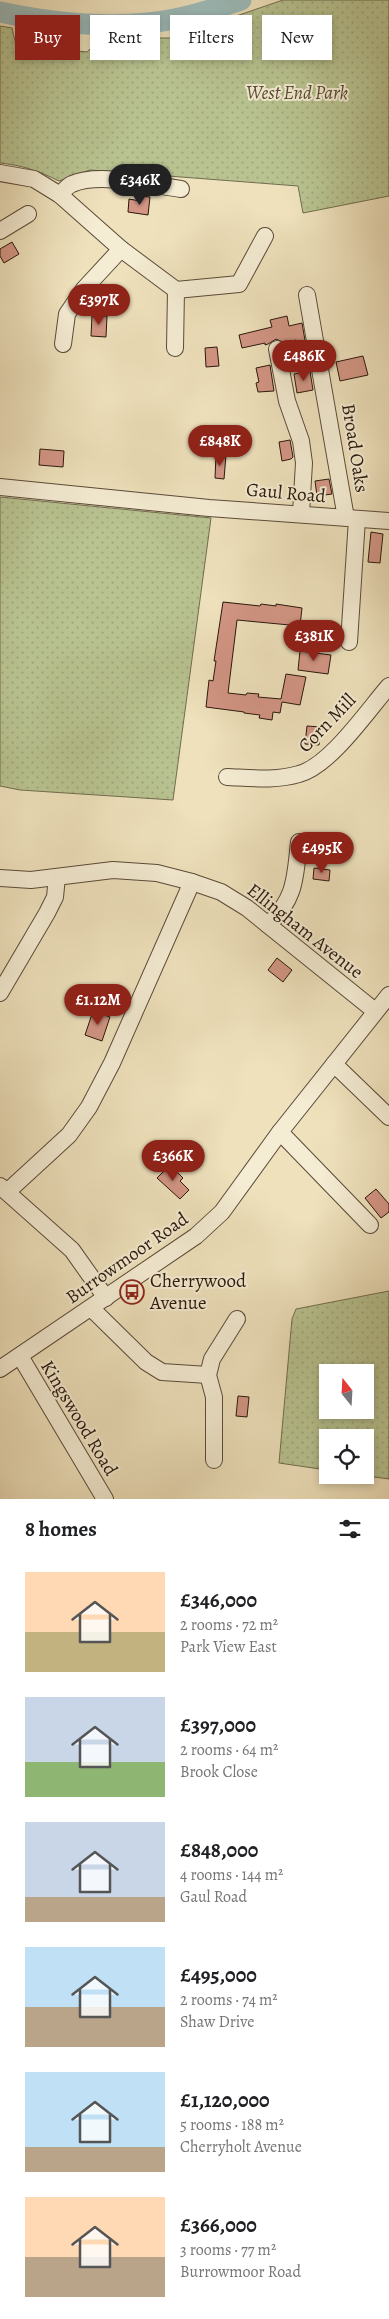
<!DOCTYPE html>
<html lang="en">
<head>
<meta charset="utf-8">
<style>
	:root { --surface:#fff; --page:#f6f6f6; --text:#202124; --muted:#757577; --accent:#8f2418 }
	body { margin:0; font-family:Alegreya,serif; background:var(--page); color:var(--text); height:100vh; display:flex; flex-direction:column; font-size:19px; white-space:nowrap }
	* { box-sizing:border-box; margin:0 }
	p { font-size:16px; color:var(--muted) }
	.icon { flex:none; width:28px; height:28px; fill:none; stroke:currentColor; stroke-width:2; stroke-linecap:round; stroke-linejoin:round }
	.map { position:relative; height:1499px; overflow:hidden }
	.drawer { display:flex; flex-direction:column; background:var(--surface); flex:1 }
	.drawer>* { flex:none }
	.hud { position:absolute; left:15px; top:15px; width:360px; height:45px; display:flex; gap:10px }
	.needle { width:32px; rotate:342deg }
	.tools { position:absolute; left:319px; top:1364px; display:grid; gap:10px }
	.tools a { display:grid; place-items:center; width:55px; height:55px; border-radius:0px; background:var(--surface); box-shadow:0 2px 8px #0003; font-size:25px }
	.price { position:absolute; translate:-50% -42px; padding:0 11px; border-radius:18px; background:var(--accent); color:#fff; font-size:16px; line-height:32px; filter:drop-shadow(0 1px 2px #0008) }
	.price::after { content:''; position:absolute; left:50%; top:30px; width:15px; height:11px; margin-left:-8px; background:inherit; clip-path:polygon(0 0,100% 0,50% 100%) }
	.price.current { background:#222; color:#fff }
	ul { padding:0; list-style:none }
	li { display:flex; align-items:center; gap:15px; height:125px; padding:0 25px }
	li span { display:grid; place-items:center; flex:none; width:140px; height:100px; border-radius:0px; color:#555 }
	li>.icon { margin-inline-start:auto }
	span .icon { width:60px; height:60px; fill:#fffc; stroke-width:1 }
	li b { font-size:21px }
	h2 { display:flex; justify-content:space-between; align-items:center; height:60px; padding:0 25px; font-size:21px }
	.tag { padding:0 18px; border-radius:0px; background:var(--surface); box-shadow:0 2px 8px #0003; font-size:18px; line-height:45px }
	.tag.current { background:var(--accent); color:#fff }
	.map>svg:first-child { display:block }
</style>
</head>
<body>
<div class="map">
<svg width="389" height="1499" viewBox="0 0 389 1499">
	<defs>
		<pattern id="park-dots" width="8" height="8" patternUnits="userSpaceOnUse" patternTransform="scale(1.25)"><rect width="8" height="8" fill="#b8c391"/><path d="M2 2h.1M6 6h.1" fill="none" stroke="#9ea77c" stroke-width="1.8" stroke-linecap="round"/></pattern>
	</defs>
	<rect width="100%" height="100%" fill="#eee1bc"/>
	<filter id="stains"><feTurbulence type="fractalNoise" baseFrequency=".004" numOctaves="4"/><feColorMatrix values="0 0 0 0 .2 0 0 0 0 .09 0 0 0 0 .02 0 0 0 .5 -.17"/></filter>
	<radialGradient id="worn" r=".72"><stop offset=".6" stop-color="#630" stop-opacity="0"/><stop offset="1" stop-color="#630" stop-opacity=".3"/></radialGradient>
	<!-- park -->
	<g fill="url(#park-dots)" stroke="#716d4e" fill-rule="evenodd">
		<path d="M283,0H389V196L303,213L298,186L90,170L59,181C39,171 21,165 0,163V26L12,28L16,45L87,52L101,38H172Z"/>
		<polygon points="0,497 211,518 173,800 20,790 0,786"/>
		<path d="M389,1291V1479L360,1475H365V1438H328L327,1470L279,1463L292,1319L296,1309ZM328,1372H365V1410H328Z"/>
	</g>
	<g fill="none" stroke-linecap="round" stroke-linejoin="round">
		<!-- river -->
		<path stroke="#9cbbba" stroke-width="21" d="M0,12C48,22 99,28 148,23C180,20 211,10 241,0"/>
	</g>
	<!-- building -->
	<g fill="#d39685" stroke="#2a170c">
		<polygon points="141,196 150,197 148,215 128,212 129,199 140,201"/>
		<polygon points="12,242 19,254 4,263 0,256 0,249"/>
		<polygon points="92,316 107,316 106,337 91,336"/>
		<polygon points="287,316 289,326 302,323 307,352 299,354 296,340 285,343 276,339 268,344 265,345 265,343 242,348 239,335 272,327 270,320"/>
		<polygon points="217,347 219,366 206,367 205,348"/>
		<polygon points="363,356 368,375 340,381 336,362"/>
		<polygon points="270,365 274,391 258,392 256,383 259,382 256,368"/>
		<polygon points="310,371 313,390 297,393 294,374"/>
		<polygon points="290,440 293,457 291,459 282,461 279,442"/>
		<polygon points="40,449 64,451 63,467 39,465"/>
		<polygon points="216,455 226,455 224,479 215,478"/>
		<polygon points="329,479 332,494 317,496 315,481"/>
		<polygon points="371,532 383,534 380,563 368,562"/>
		<polygon points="223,602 260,606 261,604 276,606 276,604 302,608 300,626 237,620 228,693 246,695 247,693 259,694 258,697 281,699 286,674 306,677 300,705 282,702 280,713 273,712 272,720 259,718 260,715 244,713 244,712 206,707 209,680 213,681 216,661 214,661"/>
		<polygon points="300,651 331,655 328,674 298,670"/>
		<polygon points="307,726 321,727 319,745 305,744"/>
		<polygon points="314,868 330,870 329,881 313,879"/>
		<polygon points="277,958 292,970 283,982 268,970"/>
		<polygon points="93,1011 110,1017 102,1041 85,1035"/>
		<polygon points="170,1165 183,1178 180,1181 189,1190 180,1199 157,1178"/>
		<polygon points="376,1189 389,1204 389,1212 381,1218 365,1198"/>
		<polygon points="238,1396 249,1397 247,1417 236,1416"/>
	</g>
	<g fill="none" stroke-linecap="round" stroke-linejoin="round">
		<!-- minor casing -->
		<g stroke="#5b4a38" stroke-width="18">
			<g id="minor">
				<polyline points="0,173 34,179 60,195 121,249 176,290"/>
				<path d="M60,195C63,192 67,186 72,184C99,172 151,185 181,189"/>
				<polyline points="0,231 28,214"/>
				<polyline points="176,290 239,284 265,236"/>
				<polyline points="307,295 346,518"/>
				<polyline points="63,344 67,314 84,289 121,249"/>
				<polyline points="175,348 176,290"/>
				<polyline points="277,349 287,401 301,441 304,463 301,513"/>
				<polyline points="0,487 209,508 389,521"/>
				<polyline points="349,642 357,519"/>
				<path d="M227,777C251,778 276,781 299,774C330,766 368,710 389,686"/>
				<polyline points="0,878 31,880 113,870 157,873 192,882 221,892 247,908 375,1011"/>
				<path d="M268,925C296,898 295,878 299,842"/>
				<polyline points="0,993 47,913 55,897 57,877"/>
				<polyline points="334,1064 389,1117"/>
				<polyline points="280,1132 370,1225"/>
				<polyline points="0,1186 72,1250 106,1298"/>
				<polyline points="7,1192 69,1135 89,1107 112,1063 192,882"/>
				<polyline points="91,1308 146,1362 162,1372 208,1375"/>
				<polyline points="20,1356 105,1499"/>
				<polyline points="0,1369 196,1236 222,1212 280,1132 389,995"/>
				<polyline points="214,1460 214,1397 208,1375 212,1359 237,1319"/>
			</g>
		</g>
		<!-- minor -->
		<use href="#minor" stroke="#f4ecd3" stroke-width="16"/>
	</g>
	<!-- icons -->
	<defs>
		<g id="bus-ring" transform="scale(1.25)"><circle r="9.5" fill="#f4ecd3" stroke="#8f2418" stroke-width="1.5"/><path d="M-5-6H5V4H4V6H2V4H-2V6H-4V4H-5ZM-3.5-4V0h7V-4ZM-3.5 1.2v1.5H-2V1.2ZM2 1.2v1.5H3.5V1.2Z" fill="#8f2418"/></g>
	</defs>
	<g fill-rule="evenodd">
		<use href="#bus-ring" x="132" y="1292"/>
	</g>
	<g text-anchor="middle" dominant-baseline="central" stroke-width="4" stroke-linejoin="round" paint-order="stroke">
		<!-- park labels -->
		<g font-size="19" font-style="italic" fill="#554b34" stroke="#f4ecd3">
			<text x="297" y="93">West End Park</text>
		</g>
		<!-- street labels -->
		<g font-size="19" fill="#2a170c" stroke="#f4ecd3">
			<text transform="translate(355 448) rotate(81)">Broad Oaks</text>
			<text transform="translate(286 493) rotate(5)">Gaul Road</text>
			<text transform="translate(327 723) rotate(-46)">Corn Mill</text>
			<text transform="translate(305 931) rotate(38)">Ellingham Avenue</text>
			<text transform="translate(127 1258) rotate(-35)">Burrowmoor Road</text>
			<text transform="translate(79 1418) rotate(59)">Kingswood Road</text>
		</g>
		<!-- poi labels -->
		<g font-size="19" fill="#2a170c" stroke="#f4ecd3" text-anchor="start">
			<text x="150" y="1281">Cherrywood<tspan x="150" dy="22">Avenue</tspan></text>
		</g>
	</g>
	<rect width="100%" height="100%" filter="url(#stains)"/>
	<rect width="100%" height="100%" fill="url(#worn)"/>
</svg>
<div class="tools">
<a><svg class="needle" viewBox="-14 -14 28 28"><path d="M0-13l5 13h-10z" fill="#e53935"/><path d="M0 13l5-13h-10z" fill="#757577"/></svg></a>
<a><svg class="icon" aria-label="locate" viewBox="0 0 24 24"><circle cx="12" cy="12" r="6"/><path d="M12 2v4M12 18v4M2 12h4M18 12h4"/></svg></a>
</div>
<b class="price current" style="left:140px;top:206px">£346K</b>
<b class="price" style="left:99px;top:326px">£397K</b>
<b class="price" style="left:304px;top:382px">£486K</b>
<b class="price" style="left:220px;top:467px">£848K</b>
<b class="price" style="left:314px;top:662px">£381K</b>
<b class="price" style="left:322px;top:874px">£495K</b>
<b class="price" style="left:98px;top:1026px">£1.12M</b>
<b class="price" style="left:173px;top:1182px">£366K</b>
<div class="hud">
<a class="tag current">Buy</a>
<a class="tag">Rent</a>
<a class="tag">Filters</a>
<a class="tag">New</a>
</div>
</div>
<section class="drawer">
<h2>8 homes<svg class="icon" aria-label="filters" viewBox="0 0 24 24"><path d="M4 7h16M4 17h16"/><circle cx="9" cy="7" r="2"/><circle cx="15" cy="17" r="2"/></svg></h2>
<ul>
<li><span style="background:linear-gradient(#ffd9b3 60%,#c2b280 0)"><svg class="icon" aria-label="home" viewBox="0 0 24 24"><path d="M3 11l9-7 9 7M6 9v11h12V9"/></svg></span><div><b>£346,000</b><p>2 rooms · 72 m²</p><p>Park View East</p></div></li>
<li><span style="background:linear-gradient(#c9d6e8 65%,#8fb573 0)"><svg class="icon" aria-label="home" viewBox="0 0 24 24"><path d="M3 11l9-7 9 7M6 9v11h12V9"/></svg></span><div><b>£397,000</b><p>2 rooms · 64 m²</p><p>Brook Close</p></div></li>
<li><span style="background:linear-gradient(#c9d6e8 75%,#b9a48a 0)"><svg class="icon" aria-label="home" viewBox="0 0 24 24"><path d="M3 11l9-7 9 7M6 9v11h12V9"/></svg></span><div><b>£848,000</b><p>4 rooms · 144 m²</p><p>Gaul Road</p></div></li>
<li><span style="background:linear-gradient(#bfe0f5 60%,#b9a48a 0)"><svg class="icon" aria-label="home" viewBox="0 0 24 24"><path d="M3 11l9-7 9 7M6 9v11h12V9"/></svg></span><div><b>£495,000</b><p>2 rooms · 74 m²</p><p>Shaw Drive</p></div></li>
<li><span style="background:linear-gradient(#bfe0f5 75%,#b9a48a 0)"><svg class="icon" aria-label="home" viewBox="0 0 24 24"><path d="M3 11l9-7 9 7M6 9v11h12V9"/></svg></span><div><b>£1,120,000</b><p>5 rooms · 188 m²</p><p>Cherryholt Avenue</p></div></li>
<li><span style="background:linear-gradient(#ffd9b3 60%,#b9a48a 0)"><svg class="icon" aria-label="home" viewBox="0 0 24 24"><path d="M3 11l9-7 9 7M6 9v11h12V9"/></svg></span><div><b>£366,000</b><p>3 rooms · 77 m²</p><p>Burrowmoor Road</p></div></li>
</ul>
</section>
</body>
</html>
